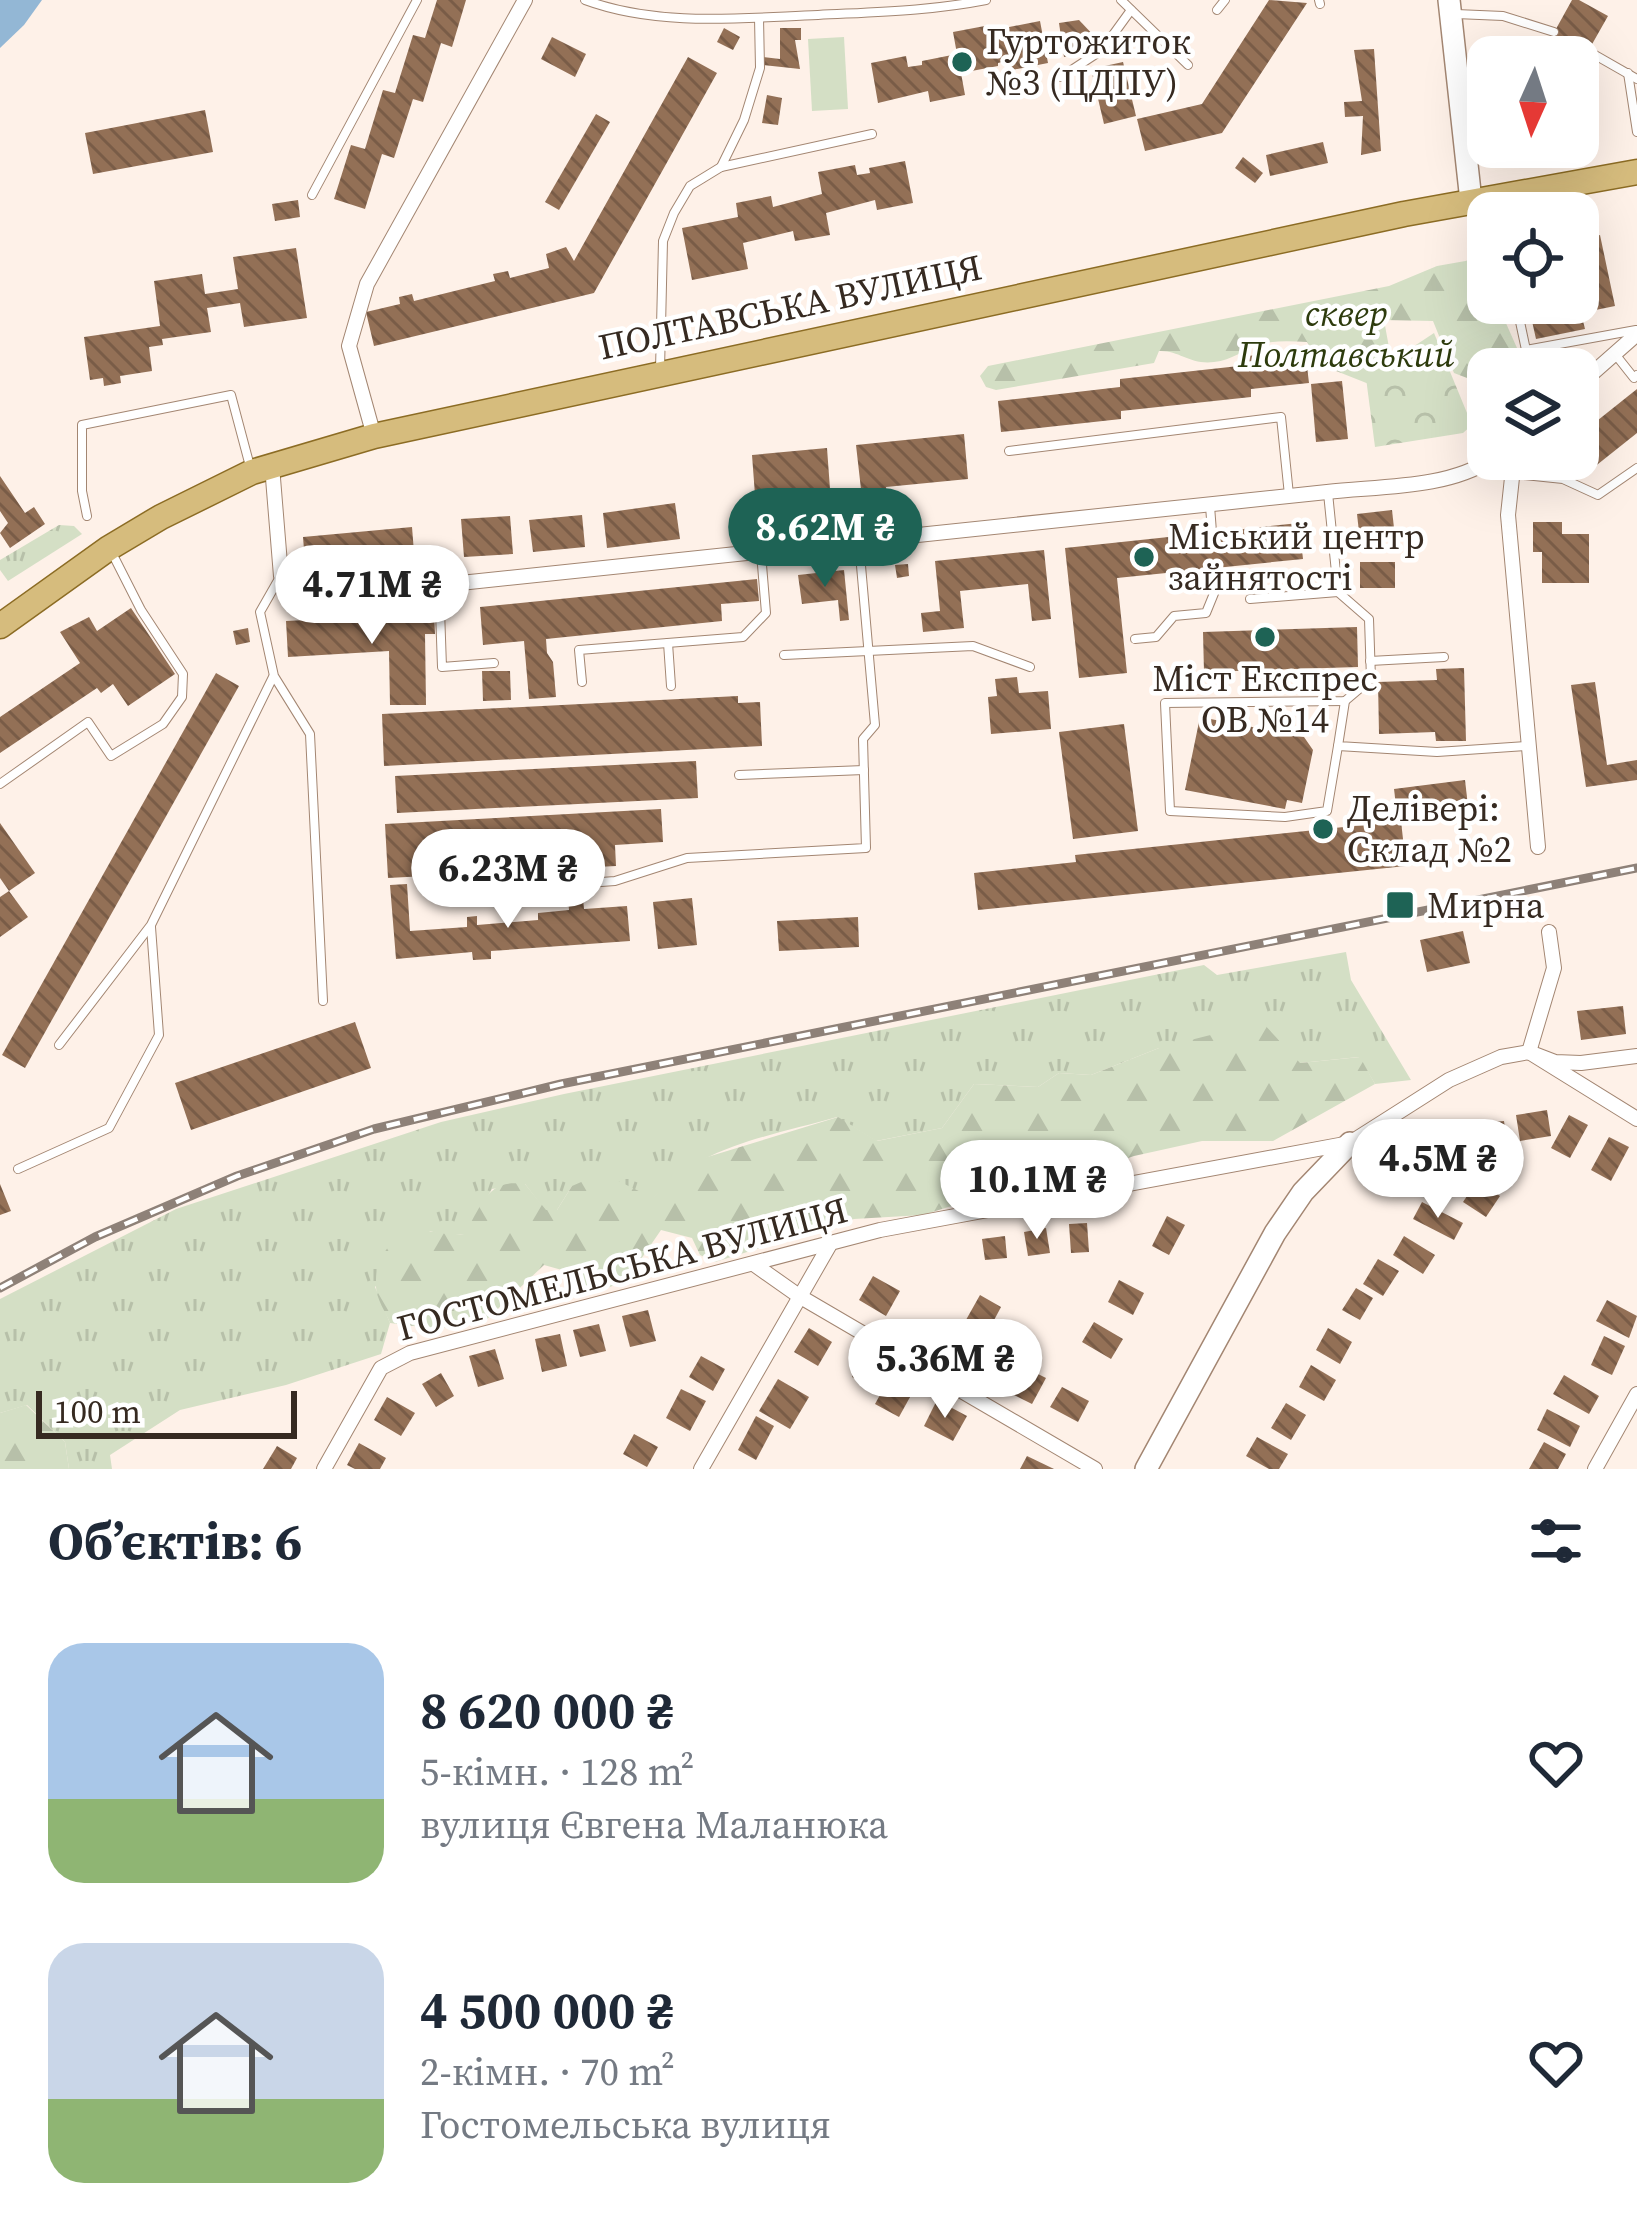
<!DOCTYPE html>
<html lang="uk">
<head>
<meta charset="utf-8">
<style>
	:root { --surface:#fff; --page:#f2f2f3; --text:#1f2937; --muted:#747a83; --accent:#1e6355 }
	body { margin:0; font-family:"Source Serif 4",serif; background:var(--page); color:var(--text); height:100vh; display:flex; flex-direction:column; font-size:45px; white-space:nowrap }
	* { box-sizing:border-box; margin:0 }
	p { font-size:39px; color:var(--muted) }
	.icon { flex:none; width:66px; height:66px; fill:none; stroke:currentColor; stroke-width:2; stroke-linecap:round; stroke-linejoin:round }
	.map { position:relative; height:1469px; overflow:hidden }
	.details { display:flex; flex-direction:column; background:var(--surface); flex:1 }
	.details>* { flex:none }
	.needle { width:78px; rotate:183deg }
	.buttons { position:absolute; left:1467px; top:36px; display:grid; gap:24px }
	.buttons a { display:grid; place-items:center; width:132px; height:132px; border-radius:24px; background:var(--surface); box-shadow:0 12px 48px #0002; font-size:60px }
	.scale { position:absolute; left:36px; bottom:30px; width:261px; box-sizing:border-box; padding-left:12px; border:6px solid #362a21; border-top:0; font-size:33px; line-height:42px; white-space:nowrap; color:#362a21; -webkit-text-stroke:9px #fff; paint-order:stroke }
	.price { position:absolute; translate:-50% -102px; padding:0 27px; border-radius:42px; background:#fff; color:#222; font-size:39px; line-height:78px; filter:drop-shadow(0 3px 6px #0008) }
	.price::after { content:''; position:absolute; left:50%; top:72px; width:36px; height:27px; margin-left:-18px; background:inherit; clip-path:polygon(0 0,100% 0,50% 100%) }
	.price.current { background:var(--accent); color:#fff }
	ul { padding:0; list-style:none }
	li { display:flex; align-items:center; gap:36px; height:300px; padding:0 48px }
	li span { display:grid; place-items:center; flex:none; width:336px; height:240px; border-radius:36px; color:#555 }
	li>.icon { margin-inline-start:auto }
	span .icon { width:144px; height:144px; fill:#fffc; stroke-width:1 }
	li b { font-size:51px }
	h2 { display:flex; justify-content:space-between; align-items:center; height:144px; padding:0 48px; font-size:51px }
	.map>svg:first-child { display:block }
</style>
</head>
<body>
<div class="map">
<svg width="1637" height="1469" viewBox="0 0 1637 1469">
	<defs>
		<pattern id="grass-tufts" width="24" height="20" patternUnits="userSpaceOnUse" patternTransform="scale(3)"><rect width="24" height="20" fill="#d4dfc5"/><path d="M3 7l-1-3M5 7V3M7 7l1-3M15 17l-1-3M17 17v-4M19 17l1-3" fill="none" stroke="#b7c0a9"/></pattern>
		<pattern id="forest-firs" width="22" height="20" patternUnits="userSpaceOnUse" patternTransform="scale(3)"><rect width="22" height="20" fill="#d4dfc5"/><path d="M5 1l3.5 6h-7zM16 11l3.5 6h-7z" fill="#b7c0a9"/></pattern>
		<pattern id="park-crowns" width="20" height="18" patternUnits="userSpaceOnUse" patternTransform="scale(3)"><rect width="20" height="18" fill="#d4dfc5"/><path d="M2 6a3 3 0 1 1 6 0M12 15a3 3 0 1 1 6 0" fill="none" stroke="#b7c0a9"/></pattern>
		<pattern id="building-back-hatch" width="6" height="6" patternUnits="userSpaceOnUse" patternTransform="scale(3)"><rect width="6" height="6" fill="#937056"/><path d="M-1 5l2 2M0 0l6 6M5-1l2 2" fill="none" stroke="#795c47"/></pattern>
	</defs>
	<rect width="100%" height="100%" fill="#fef1e8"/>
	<!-- grass -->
	<g fill="url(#grass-tufts)">
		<polygon points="59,525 74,526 82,534 8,581 0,570 0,560"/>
		<path d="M1346,952L1351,980L1411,1080L1375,1084L1359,1057L1300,1063L1159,1048L1091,1075L1059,1073L1038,1087L974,1084L942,1128L876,1141L837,1117C775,1135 696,1146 653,1199L572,1186L557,1210H545L525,1184L492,1189L465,1234L446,1236L430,1231L375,1287L390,1323L381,1354L286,1385L180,1410L110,1455L112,1469H69L65,1442L27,1405L0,1413V1299L176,1209L441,1122L564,1094L1204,965L1217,975Z"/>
	</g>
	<!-- forest -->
	<g fill="url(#forest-firs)">
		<path d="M1488,257V303H1503L1501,312L1521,357L1513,369H1488V386L1454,373L1433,321L1384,320L1394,375L1379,388L1321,365L1307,342C1290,341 1274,340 1258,345C1242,350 1233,360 1214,362C1190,365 1179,350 1159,351L1154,363L996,390L986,387L980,376L988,366L1389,286L1437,266Z"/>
		<path d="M1262,1022L1300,1063L1360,1057L1375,1084L1273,1141H1202L1134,1156L1070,1178L996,1192L923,1215L854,1219L715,1262L700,1255L692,1238L661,1230L626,1281L585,1296L569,1272L544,1265L487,1319L437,1329L390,1323C386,1313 376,1298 376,1287C374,1255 395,1230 427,1231C441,1232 450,1236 464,1234C483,1205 486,1178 525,1184L546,1210H557L572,1186L602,1173L653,1198L671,1177L704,1158L838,1117L877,1141L942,1128L974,1084L1038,1087L1059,1073L1091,1075L1159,1048Z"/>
		<polygon points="26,1405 65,1442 69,1469 0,1469 0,1413"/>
	</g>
	<!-- park -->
	<polygon fill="url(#park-crowns)" points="1434,333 1472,425 1463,433 1375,447 1366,378"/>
	<!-- pitch -->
	<polygon fill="#d4dfc5" points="844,37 848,109 812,111 808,39"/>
	<!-- water -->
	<polygon fill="#93b7d5" points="0,0 42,0 24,25 0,48"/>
	<!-- building -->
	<g fill="url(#building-back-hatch)">
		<polygon points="437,0 466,0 452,47 441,43 423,102 413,99 394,158 382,154 365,209 334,199 351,145 365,149 383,90 395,93 413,35 425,38"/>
		<polygon points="1269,0 1307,3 1222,133 1145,151 1137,119 1202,104"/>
		<polygon points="1572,0 1579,0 1608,16 1578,69 1578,57 1541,56"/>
		<polygon points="1079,20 1097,39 1098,47 1064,57 1059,23"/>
		<polygon points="1040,21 1048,63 1012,70 1010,60 998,63 998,66 961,73 965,95 930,102 928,91 878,103 871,63 906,56 908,67 922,65 922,61 957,54 953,32 990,25 992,35 1005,33 1004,28"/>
		<polygon points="724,28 740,37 733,50 717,42"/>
		<polygon points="780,28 801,28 801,40 795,40 800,69 763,65 763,57 780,59"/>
		<polygon points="552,37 586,54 575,77 541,59"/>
		<polygon points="1374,49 1381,151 1361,155 1363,116 1345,117 1344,102 1362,101 1354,50"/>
		<polygon points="688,57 717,73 594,293 374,346 366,312 400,304 399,297 412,294 414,301 495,281 493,274 508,271 510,278 549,268 546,254 566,247 574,261"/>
		<polygon points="1123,62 1136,116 1104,124 1091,69"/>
		<polygon points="767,95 782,98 778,125 762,123"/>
		<polygon points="205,110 213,152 93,174 85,133"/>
		<polygon points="596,114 610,122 559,210 545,202"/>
		<polygon points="1323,142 1328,163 1270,176 1266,155"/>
		<polygon points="1243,157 1263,173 1255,183 1235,168"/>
		<polygon points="905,161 913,203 877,210 875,200 826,213 830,235 795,241 793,231 743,243 748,269 692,280 682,228 738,217 736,203 771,196 773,207 822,194 818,172 855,165 857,175 870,173 869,168"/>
		<polygon points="298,200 300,217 275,221 272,204"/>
		<polygon points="1600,235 1615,306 1581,313 1585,329 1536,339 1528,303 1578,303 1578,240"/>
		<polygon points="296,248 307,318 244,327 240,303 207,308 211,332 162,339 163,345 149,347 152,371 120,376 121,383 104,386 103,378 90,380 84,337 160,326 154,281 202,274 205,294 238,289 233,257"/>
		<polygon points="1305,350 1309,383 1251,389 1251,397 1121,411 1121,419 1001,432 998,401 1120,387 1120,379 1248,365 1247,356"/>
		<polygon points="1342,381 1348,439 1316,442 1311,384"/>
		<polygon points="1637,389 1637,433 1593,468 1578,450 1578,436"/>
		<polygon points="964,434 968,479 886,487 888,504 863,507 856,445"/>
		<polygon points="827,448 830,489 842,488 844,514 821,516 819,490 755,495 752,455"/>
		<polygon points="0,476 25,513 34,507 45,524 10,548 0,533 8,523 0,511"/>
		<polygon points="675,503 680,539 607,548 603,513"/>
		<polygon points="1392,510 1395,537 1360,541 1357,514"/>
		<polygon points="582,515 585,547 533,552 529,520"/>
		<polygon points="510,516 513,554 464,557 461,519"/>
		<polygon points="1533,522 1562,522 1562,534 1589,534 1589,583 1542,583 1542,552 1533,552"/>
		<polygon points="1299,523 1303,559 1117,578 1127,673 1079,678 1065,548"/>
		<polygon points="412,527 415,565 306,575 303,537"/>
		<polygon points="1044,550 1051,619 1032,621 1028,584 960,591 964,628 923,632 921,613 940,611 935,561"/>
		<rect x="1360" y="562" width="35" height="26"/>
		<polygon points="908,564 909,576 897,578 895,565"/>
		<polygon points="844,570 849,620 840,621 838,600 802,604 798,575"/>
		<polygon points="757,579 759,601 721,604 722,621 546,639 547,653 553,662 556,697 529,699 524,641 483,645 480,607"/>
		<polygon points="131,608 175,674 128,706 113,684 101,693 97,688 0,753 0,717 80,663 60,632 89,617 97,631"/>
		<polygon points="434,614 435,634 425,634 426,705 390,705 389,651 288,657 286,621"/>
		<polygon points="1357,627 1358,667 1204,672 1203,632"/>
		<polygon points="248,628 250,642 236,645 233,631"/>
		<polygon points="1464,668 1466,741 1436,741 1435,732 1379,734 1378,682 1437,680 1436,669"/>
		<polygon points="482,671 510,671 511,700 483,701"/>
		<polygon points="216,673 239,686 25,1068 2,1055"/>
		<polygon points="1017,677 1019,693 1048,691 1051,729 991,734 988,697 997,696 995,679"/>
		<polygon points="1595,682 1607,765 1637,760 1637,780 1586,787 1571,685"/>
		<polygon points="738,696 738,703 760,702 762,746 384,766 382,714"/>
		<polygon points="1200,717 1304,737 1313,750 1302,803 1287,800 1285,809 1185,790"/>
		<polygon points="1124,724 1138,831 1073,839 1059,732"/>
		<polygon points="696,761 698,798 397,813 395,776"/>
		<polygon points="1465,780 1468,806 1397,814 1394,789"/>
		<polygon points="661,809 663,842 615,845 616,866 388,878 385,824"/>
		<polygon points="1401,821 1406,866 978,910 974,873 1076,862 1075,855"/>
		<polygon points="0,823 35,873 9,891 0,878"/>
		<polygon points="407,884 410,931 467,927 467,917 477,916 477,925 538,920 538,913 569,910 568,899 583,898 584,909 627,906 630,941 491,951 491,959 473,960 472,952 396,959 390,885"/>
		<polygon points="9,891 28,917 0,937 0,897"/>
		<polygon points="692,898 697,945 658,949 653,902"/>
		<polygon points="858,917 859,947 779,951 777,921"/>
		<polygon points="1463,931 1470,963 1427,972 1420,940"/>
		<polygon points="1623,1006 1626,1034 1581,1040 1577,1011"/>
		<polygon points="355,1022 371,1068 191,1130 175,1083"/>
		<polygon points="1547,1110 1551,1136 1520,1141 1516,1115"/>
		<polygon points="1569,1115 1588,1125 1570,1158 1551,1148"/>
		<polygon points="1504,1121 1508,1149 1479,1153 1475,1124"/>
		<polygon points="1448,1127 1456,1159 1437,1164 1428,1132"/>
		<polygon points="1609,1137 1629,1147 1611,1181 1591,1170"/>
		<polygon points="1477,1181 1500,1196 1486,1217 1463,1202"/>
		<polygon points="0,1184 11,1211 0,1215"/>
		<polygon points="1422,1202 1463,1223 1454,1240 1413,1219"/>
		<polygon points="1167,1216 1185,1225 1169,1255 1152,1246"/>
		<polygon points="1087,1223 1089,1252 1071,1253 1069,1224"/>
		<polygon points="1046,1228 1050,1253 1028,1256 1024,1232"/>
		<polygon points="1005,1236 1007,1258 985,1260 982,1239"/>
		<polygon points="1404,1236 1435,1255 1423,1274 1393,1255"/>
		<polygon points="1378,1259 1399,1271 1383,1296 1363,1284"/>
		<polygon points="873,1276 900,1291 886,1316 859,1300"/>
		<polygon points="1119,1280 1144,1293 1133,1315 1108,1302"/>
		<polygon points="1356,1288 1373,1298 1360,1320 1342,1310"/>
		<polygon points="980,1295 1001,1307 984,1339 962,1327"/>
		<polygon points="1607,1300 1637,1316 1629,1338 1596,1321"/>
		<polygon points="648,1310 656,1341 630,1347 622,1316"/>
		<polygon points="923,1322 942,1332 933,1351 913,1340"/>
		<polygon points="1094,1322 1123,1339 1111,1359 1082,1342"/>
		<polygon points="599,1324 606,1351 580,1357 573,1330"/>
		<polygon points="809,1328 832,1342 818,1366 794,1352"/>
		<polygon points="1328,1328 1352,1342 1340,1364 1316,1350"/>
		<polygon points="560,1334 567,1366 542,1372 535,1339"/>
		<polygon points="1604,1336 1625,1346 1612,1375 1591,1365"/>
		<polygon points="495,1349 504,1379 478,1387 469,1356"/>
		<polygon points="987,1352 1008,1364 996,1384 976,1373"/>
		<polygon points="701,1356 725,1369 713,1391 689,1377"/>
		<polygon points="861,1359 884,1370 874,1388 852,1377"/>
		<polygon points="1311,1365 1336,1380 1324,1401 1299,1387"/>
		<polygon points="1026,1368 1046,1378 1032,1404 1012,1394"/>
		<polygon points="441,1373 454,1396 436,1407 422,1384"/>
		<polygon points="891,1375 915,1388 899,1417 875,1404"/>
		<polygon points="1564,1375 1599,1396 1589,1414 1553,1394"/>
		<polygon points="778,1379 809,1397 790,1429 759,1411"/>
		<polygon points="1062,1387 1089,1401 1078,1422 1050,1407"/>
		<polygon points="681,1389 706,1401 690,1431 666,1418"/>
		<polygon points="387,1397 415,1413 401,1436 374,1420"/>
		<polygon points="937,1400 967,1416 953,1441 924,1426"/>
		<polygon points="1286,1403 1306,1415 1291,1440 1271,1428"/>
		<polygon points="1547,1409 1580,1426 1570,1447 1537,1430"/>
		<polygon points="756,1416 774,1426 756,1460 738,1450"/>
		<polygon points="634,1434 658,1447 647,1467 623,1454"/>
		<polygon points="1257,1437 1288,1454 1279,1469 1269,1469 1246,1456"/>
		<polygon points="1544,1442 1566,1454 1558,1469 1529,1469"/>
		<polygon points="359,1443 386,1458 380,1469 355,1469 347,1465"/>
		<polygon points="277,1446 297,1458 291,1469 263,1469"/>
		<polygon points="1027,1456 1054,1469 1020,1469"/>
	</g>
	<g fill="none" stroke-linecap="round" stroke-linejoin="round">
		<!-- lane casing -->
		<g stroke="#a38672" stroke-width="10">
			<g id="lane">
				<path d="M585,0C658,27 741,18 818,15C874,12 930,11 986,0"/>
				<polyline points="1121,0 1188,65"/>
				<polyline points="1319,0 1320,4"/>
				<polyline points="1217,10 1225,0"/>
				<polyline points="1456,14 1503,16 1554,32"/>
				<polyline points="1588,51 1637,79"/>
				<polyline points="1628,73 1637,132"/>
				<polyline points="1061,77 1102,50 1131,10"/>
				<polyline points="721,167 744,120 760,68 759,18"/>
				<polyline points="312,195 417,0"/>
				<polyline points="1516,303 1526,350 1636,330"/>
				<polyline points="1615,354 1634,378 1637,375"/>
				<polyline points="660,370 663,241 674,213 690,186 721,167 872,134"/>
				<polyline points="1009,451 1281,417 1289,495"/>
				<polyline points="1513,474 1563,479 1598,495 1637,468"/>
				<polyline points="1328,493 1338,592 1369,619 1371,679 1345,701 1165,703 1170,811 1285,817 1327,811 1338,746"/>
				<polyline points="1210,506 1212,532"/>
				<polyline points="87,516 82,491 82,425 231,395 251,470"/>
				<polyline points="280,577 260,612 274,676 310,734 323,1001"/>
				<polyline points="433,587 440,610 442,667 494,663"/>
				<polyline points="1250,599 1338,592"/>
				<polyline points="1135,639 1156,637 1174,616 1206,613 1217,586 1216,568"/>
				<polyline points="668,643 671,686"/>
				<polyline points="784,655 973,646 1030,667"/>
				<polyline points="1370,661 1444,657"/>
				<polyline points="582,682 579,650 743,637 766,613 761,553"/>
				<polyline points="1345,701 1338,746 1437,752 1527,746"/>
				<polyline points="739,775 864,770"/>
				<polyline points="0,784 88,722 111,756 163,724 182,697 183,674 141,610 110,549"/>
				<polyline points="438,894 615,881 687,858 866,848 863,739 875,725 859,543"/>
				<polyline points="59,1045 151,925 273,677"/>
				<polyline points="18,1169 109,1128 159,1035 151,927"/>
			</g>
		</g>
		<!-- street casing -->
		<g stroke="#a38672" stroke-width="16">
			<g id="street">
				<polyline points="1578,386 1637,334"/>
				<polyline points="374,436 349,346 367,284 525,0"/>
				<polyline points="1514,459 1508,515 1538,847"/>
				<path d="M272,466L281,576L307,595L432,586L1327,492C1380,486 1447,489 1492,459"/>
				<polyline points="1549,932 1554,968 1529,1052 1637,1119"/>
				<polyline points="755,1265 799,1296 1095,1469"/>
				<polyline points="324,1469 381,1368 410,1353 880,1230 1350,1143 1449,1080 1501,1057 1529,1052 1555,1062 1581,1063 1637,1056"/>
				<polyline points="701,1469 829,1246"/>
				<polyline points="1595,1469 1637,1394"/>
			</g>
		</g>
		<!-- secondary casing -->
		<g stroke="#a38672" stroke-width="24">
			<g id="secondary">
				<polyline points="1449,0 1471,201"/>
				<polyline points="1146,1469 1275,1233 1303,1192 1350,1143"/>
			</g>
		</g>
		<!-- primary casing -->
		<g stroke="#8c6c24" stroke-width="27">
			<polyline id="primary" points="0,626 109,548 161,517 252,472 374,436 1404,214 1637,172"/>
		</g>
		<!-- lane -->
		<use href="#lane" stroke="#fff" stroke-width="8"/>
		<!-- street -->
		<use href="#street" stroke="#fff" stroke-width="14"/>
		<!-- secondary -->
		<use href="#secondary" stroke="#fff" stroke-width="21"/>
		<!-- primary -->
		<use href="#primary" stroke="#d6bc7d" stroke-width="24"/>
		<!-- rail casing -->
		<g stroke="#8e8178" stroke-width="9">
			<polyline id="rail" points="0,1288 95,1237 237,1176 374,1129 561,1084 1637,868"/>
		</g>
		<!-- rail -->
		<use href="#rail" stroke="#fff" stroke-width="4.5" stroke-dasharray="14" stroke-linecap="butt"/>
	</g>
	<!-- markers -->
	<g fill="#1e6355" stroke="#fff" stroke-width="4.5">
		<circle cx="962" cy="62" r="12"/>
		<circle cx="1144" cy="557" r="12"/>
		<circle cx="1265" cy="637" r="12"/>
		<circle cx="1323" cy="829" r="12"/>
		<rect x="1385" y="890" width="30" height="30" rx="6"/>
	</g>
	<g text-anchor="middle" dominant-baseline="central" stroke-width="9" stroke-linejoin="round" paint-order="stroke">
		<!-- poi labels -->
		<g font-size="36" fill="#362a21" stroke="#fff" text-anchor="start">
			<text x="986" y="41">Гуртожиток<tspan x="986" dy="41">№3 (ЦДПУ)</tspan></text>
			<text x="1168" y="536">Міський центр<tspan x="1168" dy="41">зайнятості</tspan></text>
			<text x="1265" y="678" text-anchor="middle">Міст Експрес<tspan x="1265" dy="41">ОВ №14</tspan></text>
			<text x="1347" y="808">Делівері:<tspan x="1347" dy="41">Склад №2</tspan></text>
			<text x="1427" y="905">Мирна</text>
		</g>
		<!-- street labels -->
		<g font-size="36" fill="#362a21" stroke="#fff">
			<text transform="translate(790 307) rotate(-12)">ПОЛТАВСЬКА ВУЛИЦЯ</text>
			<text transform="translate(622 1269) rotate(-15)">ГОСТОМЕЛЬСЬКА ВУЛИЦЯ</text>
		</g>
		<!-- park labels -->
		<g font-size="36" font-style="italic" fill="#2d3b0d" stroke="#fff">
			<text x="1346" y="313">сквер<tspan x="1346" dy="41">Полтавський</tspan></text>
		</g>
	</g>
</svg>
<div class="buttons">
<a><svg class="needle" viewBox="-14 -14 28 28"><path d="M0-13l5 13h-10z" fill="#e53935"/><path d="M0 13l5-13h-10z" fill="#747a83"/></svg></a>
<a><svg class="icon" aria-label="locate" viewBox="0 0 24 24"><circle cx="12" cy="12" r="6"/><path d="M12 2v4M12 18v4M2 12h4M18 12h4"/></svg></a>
<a><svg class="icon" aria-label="layers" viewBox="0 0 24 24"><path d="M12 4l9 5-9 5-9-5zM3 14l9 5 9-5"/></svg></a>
</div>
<div class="scale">100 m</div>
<b class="price current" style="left:825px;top:590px">8.62M ₴</b>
<b class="price" style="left:372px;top:647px">4.71M ₴</b>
<b class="price" style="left:508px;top:931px">6.23M ₴</b>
<b class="price" style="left:1438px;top:1221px">4.5M ₴</b>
<b class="price" style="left:1037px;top:1242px">10.1M ₴</b>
<b class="price" style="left:945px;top:1421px">5.36M ₴</b>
</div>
<section class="details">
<h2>Об’єктів: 6<svg class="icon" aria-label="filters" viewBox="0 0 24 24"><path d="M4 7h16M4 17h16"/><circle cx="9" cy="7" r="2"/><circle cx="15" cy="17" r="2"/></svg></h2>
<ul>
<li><span style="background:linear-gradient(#a9c7e8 65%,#8fb573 0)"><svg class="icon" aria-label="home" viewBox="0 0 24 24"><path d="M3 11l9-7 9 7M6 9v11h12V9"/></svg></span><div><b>8 620 000 ₴</b><p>5-кімн. · 128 m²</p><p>вулиця Євгена Маланюка</p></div><svg class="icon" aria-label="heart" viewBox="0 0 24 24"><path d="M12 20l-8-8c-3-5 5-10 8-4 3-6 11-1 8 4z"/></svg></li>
<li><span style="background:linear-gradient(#c9d6e8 65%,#8fb573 0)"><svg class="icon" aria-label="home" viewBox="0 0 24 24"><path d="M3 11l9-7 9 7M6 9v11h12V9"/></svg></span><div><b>4 500 000 ₴</b><p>2-кімн. · 70 m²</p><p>Гостомельська вулиця</p></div><svg class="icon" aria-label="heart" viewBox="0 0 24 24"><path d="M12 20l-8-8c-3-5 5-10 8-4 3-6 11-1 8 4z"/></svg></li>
</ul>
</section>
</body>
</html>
